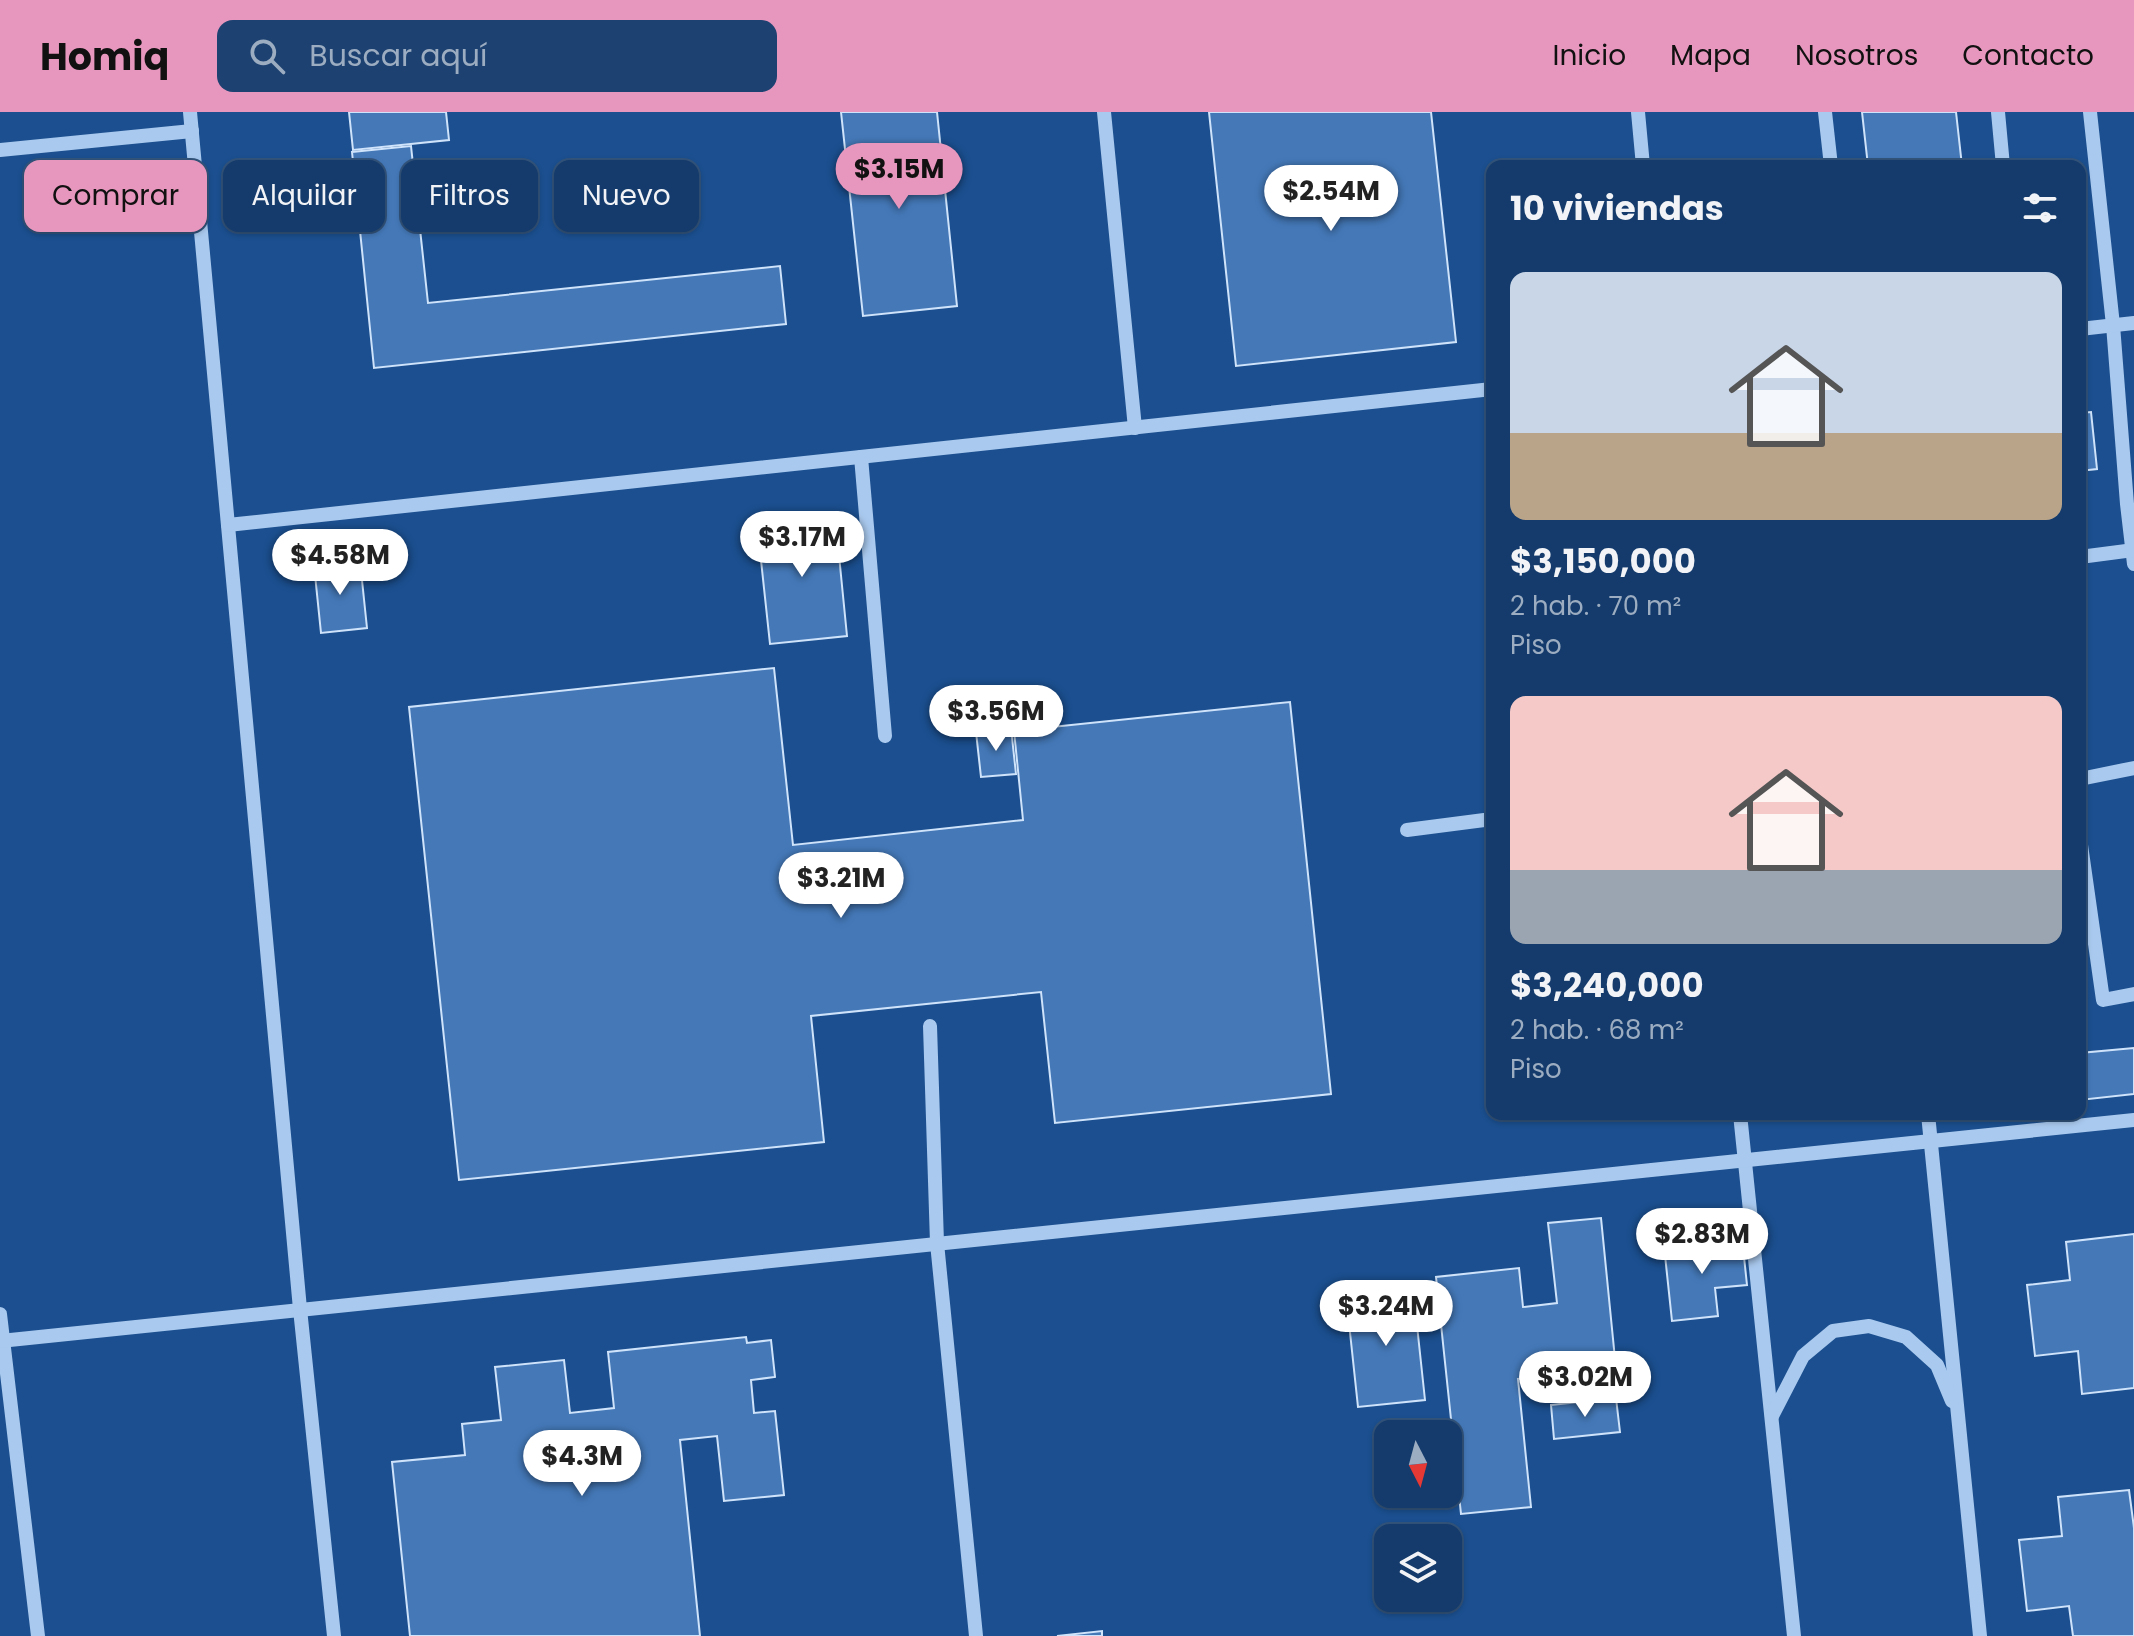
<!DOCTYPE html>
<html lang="es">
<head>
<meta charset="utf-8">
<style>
	:root { --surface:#143b6b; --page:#1d4271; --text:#f1f3f6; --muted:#9dadc1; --line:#33557e; --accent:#e797bd }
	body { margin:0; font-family:Poppins,sans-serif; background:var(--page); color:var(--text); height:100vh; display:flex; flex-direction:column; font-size:30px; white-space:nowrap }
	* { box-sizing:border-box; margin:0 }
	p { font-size:26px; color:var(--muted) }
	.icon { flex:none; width:44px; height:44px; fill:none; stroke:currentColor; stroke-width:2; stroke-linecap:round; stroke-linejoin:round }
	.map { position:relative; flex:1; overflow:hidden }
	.side { position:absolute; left:1486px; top:48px; width:600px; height:960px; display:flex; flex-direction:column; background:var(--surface); border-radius:16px; box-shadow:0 2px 6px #0004,0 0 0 2px var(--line) }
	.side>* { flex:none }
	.guide { position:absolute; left:24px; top:48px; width:760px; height:72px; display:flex; gap:16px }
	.needle { width:52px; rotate:174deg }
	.fabs { position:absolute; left:1374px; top:1308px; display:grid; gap:16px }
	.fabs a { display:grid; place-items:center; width:88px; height:88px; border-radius:16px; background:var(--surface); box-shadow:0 2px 6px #0004,0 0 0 2px var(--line); font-size:40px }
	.price { position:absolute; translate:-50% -68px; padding:0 18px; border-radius:28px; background:#fff; color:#222; font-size:26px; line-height:52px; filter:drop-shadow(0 2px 4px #0008) }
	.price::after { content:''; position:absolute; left:50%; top:48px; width:24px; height:18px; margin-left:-12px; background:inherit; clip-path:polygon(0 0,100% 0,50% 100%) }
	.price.current { background:var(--accent); color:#111 }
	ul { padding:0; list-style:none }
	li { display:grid; align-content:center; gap:16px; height:424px; padding:0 24px }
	li span { display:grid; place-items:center; height:248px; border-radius:16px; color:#555 }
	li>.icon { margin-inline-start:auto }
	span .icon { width:144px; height:144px; fill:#fffc; stroke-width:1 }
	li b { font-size:34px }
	h2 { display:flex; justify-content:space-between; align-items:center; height:96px; padding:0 24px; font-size:34px }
	.chip { padding:0 28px; border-radius:16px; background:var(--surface); box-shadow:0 2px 6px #0004,0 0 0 2px var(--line); font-size:28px; line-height:72px }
	.chip.current { background:var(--accent); color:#111 }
	header { display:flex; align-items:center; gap:48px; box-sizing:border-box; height:112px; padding:0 40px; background:var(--accent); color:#111 }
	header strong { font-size:38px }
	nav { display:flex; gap:44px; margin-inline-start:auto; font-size:28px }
	.search { width:560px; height:72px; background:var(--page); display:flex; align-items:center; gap:20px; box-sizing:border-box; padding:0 28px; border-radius:16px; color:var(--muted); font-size:30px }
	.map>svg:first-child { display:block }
</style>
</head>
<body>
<header>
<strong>Homiq</strong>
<div class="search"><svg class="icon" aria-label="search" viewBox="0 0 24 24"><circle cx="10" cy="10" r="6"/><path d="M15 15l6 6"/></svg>Buscar aquí</div>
<nav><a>Inicio</a><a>Mapa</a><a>Nosotros</a><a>Contacto</a></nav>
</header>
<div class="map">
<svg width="2134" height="1524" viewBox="0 0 2134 1524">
	<rect width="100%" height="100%" fill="#1b4f8f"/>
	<!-- building -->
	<g fill="#4478b7" stroke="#cfe3fa" stroke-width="2">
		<polygon points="349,0 446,0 449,28 353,38"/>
		<polygon points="841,0 937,0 957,194 863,204"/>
		<polygon points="1209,0 1431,0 1456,230 1236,254"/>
		<polygon points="1862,0 1956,0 1962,54 1868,54"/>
		<polygon points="411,34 428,191 780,154 786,212 374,256 352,40"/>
		<polygon points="2091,300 2097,357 2080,359 2080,301"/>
		<polygon points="835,403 847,524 770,532 757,411"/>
		<polygon points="360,449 367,516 321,521 314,453"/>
		<polygon points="774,556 793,733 1023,708 1014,619 1290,590 1331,982 1055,1011 1041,880 811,904 824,1030 459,1068 409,595"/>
		<polygon points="1011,616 1016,662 981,665 976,620"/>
		<polygon points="2134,936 2134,982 2080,988 2080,941"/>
		<polygon points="1601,1106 1616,1257 1518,1267 1531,1395 1461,1402 1436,1165 1519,1156 1523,1195 1557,1191 1548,1111"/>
		<polygon points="2134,1122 2134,1276 2082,1282 2078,1239 2035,1244 2027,1173 2070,1168 2066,1130"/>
		<polygon points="1742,1126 1747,1173 1715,1176 1718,1204 1672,1209 1664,1134"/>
		<polygon points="1413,1176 1425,1288 1358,1295 1346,1183"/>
		<polygon points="746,1225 747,1231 771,1228 775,1265 751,1268 754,1301 775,1299 784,1383 724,1389 717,1324 680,1328 700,1524 410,1524 392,1350 465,1343 462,1312 501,1308 495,1255 564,1248 570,1301 614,1296 608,1240"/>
		<polygon points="1616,1286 1620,1320 1554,1327 1551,1293"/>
		<polygon points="2129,1378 2134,1416 2134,1524 2073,1524 2069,1494 2027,1499 2019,1428 2062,1424 2058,1385"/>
		<polygon points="1102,1519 1102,1524 1057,1524"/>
	</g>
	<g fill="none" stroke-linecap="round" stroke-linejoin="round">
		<!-- minor -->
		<g stroke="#a9c9ee" stroke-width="14">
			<polyline points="190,0 300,1197 334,1524"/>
			<polyline points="1104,0 1135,316"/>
			<polyline points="1638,0 1643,54"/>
			<polyline points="1825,0 1831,54"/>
			<polyline points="1998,0 2003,54"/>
			<polyline points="2090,0 2113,213 2127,392 2134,452"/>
			<polyline points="0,38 192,19"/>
			<polyline points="2080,217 2134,211"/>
			<polyline points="861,345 885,624"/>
			<polyline points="228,413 1492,277"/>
			<polyline points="2080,445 2134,438"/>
			<polyline points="2080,667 2134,656"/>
			<polyline points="1407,718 1492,707"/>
			<polyline points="2080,726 2103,888 2134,882"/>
			<polyline points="930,914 937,1131 976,1524"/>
			<polyline points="1740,1002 1794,1524"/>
			<polyline points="1928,1002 1980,1524"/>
			<polyline points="0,1202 38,1524"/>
			<polyline points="0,1229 2134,1008"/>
			<polyline points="1772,1304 1803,1244 1833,1219 1869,1214 1906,1225 1937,1253 1952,1289"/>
		</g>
	</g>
</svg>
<div class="fabs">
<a><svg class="needle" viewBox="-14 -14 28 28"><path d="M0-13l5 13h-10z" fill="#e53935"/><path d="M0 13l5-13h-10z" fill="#9dadc1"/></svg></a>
<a><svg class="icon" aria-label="layers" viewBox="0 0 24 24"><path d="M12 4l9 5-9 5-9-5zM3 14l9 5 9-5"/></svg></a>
</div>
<b class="price current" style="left:899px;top:99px">$3.15M</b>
<b class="price" style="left:1331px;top:121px">$2.54M</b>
<b class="price" style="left:802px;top:467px">$3.17M</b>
<b class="price" style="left:340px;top:485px">$4.58M</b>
<b class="price" style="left:996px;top:641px">$3.56M</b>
<b class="price" style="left:841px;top:808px">$3.21M</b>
<b class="price" style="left:1702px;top:1164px">$2.83M</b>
<b class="price" style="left:1386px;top:1236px">$3.24M</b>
<b class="price" style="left:1585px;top:1307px">$3.02M</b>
<b class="price" style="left:582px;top:1386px">$4.3M</b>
<div class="guide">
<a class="chip current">Comprar</a>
<a class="chip">Alquilar</a>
<a class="chip">Filtros</a>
<a class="chip">Nuevo</a>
</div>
<section class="side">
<h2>10 viviendas<svg class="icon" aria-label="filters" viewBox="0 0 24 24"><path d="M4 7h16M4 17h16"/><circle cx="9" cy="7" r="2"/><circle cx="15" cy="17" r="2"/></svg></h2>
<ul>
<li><span style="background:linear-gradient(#c9d6e8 65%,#b9a48a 0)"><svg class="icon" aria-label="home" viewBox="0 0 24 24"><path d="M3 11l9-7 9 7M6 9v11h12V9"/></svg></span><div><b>$3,150,000</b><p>2 hab. · 70 m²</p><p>Piso</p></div></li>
<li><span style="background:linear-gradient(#f6c9c9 70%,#9aa5b1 0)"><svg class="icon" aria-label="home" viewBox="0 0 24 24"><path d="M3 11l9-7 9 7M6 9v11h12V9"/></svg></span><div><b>$3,240,000</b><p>2 hab. · 68 m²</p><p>Piso</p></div></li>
</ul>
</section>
</div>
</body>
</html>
